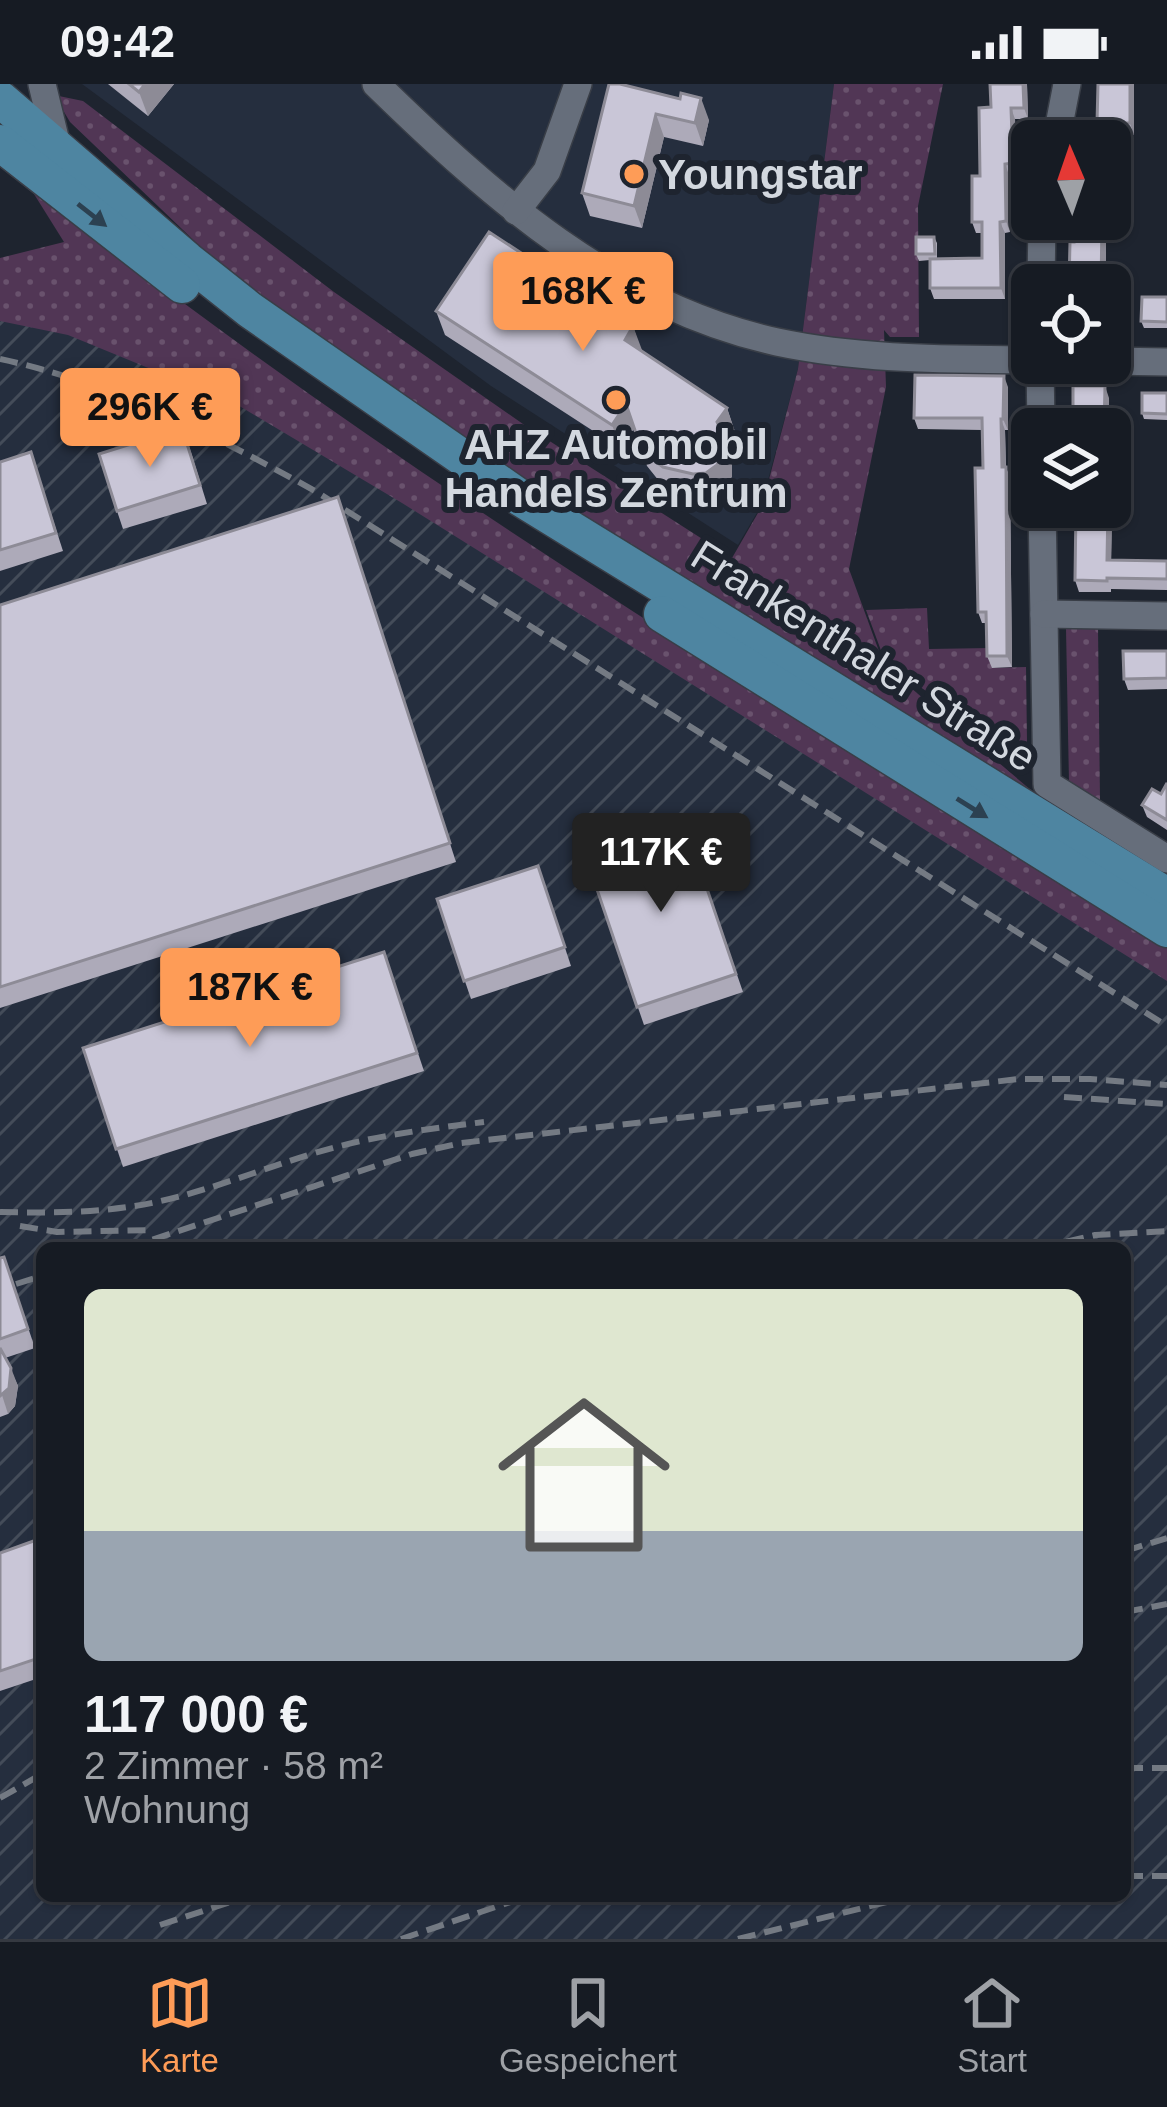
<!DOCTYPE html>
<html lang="de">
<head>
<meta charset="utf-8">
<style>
	:root { --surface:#161b23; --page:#1f242b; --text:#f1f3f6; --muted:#9ea1a6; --line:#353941; --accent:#fe9c57 }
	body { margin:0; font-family:Arial,sans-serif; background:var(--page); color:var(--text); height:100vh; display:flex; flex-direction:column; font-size:45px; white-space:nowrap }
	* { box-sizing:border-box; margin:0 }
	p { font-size:39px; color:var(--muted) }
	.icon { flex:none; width:66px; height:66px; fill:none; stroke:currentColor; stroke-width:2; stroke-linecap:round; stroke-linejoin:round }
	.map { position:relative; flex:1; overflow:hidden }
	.drawer { position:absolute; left:36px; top:1158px; width:1095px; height:660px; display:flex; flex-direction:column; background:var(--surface); border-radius:18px; box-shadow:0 3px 9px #0004,0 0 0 3px var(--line) }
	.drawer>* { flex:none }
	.needle { width:78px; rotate:358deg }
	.fabs { position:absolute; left:1011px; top:36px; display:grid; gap:24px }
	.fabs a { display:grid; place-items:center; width:120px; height:120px; border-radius:18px; background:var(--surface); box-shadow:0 3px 9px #0004,0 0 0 3px var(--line); font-size:60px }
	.price { position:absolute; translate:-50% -102px; padding:0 27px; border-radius:12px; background:var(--accent); color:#111; font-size:39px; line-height:78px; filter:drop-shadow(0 3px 6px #0008) }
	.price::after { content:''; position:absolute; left:50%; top:72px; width:36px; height:27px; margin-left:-18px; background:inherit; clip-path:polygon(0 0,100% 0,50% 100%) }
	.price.on { background:#222; color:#fff }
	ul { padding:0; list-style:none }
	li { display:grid; align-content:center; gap:24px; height:636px; padding:0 48px }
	li span { display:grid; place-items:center; height:372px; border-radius:18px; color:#555 }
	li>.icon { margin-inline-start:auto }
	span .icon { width:216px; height:216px; fill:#fffc; stroke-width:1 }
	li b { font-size:51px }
	.status { display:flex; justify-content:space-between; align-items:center; height:84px; padding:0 60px; background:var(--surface); direction:ltr }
	.status svg { height:33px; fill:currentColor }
	.menu { display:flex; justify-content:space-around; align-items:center; height:168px; border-top:3px solid var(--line); background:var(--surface); font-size:33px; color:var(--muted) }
	.menu a { display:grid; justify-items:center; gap:6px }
	.menu .on { color:var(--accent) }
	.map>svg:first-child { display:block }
</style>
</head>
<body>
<div class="status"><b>09:42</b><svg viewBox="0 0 49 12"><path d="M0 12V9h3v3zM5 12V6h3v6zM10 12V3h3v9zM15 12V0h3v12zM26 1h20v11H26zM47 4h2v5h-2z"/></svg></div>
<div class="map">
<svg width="1167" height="1855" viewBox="0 0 1167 1855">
	<defs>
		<pattern id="industrial-furrows" width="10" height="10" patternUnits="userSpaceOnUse" patternTransform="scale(3)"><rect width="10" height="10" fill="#252e3e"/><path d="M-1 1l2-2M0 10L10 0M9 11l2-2" fill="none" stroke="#444c59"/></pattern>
		<pattern id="grass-dots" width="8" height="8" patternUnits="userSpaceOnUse" patternTransform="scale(3)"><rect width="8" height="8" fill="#513655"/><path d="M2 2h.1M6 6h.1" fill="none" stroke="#69526d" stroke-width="1.8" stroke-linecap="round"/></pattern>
	</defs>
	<rect width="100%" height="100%" fill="#1e242f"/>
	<!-- built -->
	<polygon fill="#252e3e" points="82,0 834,0 798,285 761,422 738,461 491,302"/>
	<!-- industrial -->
	<path fill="url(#industrial-furrows)" fill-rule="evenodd" d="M67,162L1167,893V1855H0V177ZM42,1164H1125V1812H42Z"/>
	<!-- grass -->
	<g fill="url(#grass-dots)">
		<polygon points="834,0 943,0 918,122 919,253 890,253 884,246 886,303 849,485 884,581 1032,707 530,404 228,189 70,38 54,11 83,17 334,208 523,340 732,474 762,422 798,285"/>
		<path d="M0,76C364,373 769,613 1167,861V897L402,419L236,320L68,251L0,237V174L64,158L34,110L0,83Z"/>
		<polygon points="927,524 929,565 991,564 992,584 1026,583 1027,658 1020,670 886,580 866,526"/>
		<polygon points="1066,544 1098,544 1100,717 1069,698"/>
	</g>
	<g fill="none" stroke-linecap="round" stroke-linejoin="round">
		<!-- minor casing -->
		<g stroke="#393e47" stroke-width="30">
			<g id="minor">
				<polyline points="42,0 57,62"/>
				<path d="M376,0C492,113 614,222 777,258C862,276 946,275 1032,276"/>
				<polyline points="1056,57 1067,0"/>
				<polyline points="516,127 547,87 578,0"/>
				<polyline points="1041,201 1042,135"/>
				<polyline points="1110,277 1167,278"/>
				<polyline points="1040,279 1041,345"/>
				<polyline points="1042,423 1047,700 1167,775"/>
				<polyline points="1044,530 1167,532"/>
			</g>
		</g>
		<!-- primary casing -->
		<g stroke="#393e47" stroke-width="39">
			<g id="primary">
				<polyline points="0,15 187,176 250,226 522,415 1167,812"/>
				<polyline points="0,59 182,201"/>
				<polyline points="662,530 1167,845"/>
			</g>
		</g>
		<!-- minor -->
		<use href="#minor" stroke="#666e7b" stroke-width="27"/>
		<!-- primary -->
		<use href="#primary" stroke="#4e85a1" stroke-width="36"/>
		<!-- rail -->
		<g stroke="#747a83" stroke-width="6" stroke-dasharray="18 9" stroke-linecap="butt">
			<path d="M0,275C112,299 216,352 315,407L1167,942"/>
			<polyline points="1064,1013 1167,1020"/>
			<path d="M0,1128C43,1129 86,1129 128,1123C201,1113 269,1080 340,1062C387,1050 436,1044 484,1038"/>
			<polyline points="20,1142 57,1148 152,1146"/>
			<polyline points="127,1164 412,1070 461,1059 1019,995 1090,995 1167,1001"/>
			<polyline points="1040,1164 1095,1151 1167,1147"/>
			<polyline points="16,1200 42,1192"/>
			<polyline points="1125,1467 1167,1454"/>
			<polyline points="1125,1528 1167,1520"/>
			<polyline points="1125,1684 1167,1684"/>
			<polyline points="0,1714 42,1690"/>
			<polyline points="1125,1792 1167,1792"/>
			<polyline points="160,1841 249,1812"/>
			<polyline points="401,1855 528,1812"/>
			<polyline points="738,1855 911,1812"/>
		</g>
	</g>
	<!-- wall -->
	<g fill="#adaab9">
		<polygon points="108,0 174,0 148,32"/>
		<polygon points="609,0 709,36 703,62 664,53 642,144 590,132 582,109"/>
		<polygon points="990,0 1027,0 1028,35 1015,35 1017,90 1009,91 1010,148 1005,149 1005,215 934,215 930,204 930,176 919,177 916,170 934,153 937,159 937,175 982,174 982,149 976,149 972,138 991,23"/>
		<polygon points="1098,0 1134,0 1134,51 1123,50 1121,150 1106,150 1074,158 1085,139 1097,39"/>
		<polygon points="1167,213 1167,244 1144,244 1141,237"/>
		<polygon points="436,227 633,242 641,267 727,324 735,348 727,361 732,375 732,392 726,405 715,413 702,414 672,407 659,397 647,382 634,345 621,365 445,251"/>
		<polygon points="1008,303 1008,346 1005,346 1006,383 1010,395 1012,583 992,584 987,572 987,539 982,539 978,528 983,384 982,346 918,345 914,334"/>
		<polygon points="1167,309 1167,336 1144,335 1142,329"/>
		<polygon points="189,362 207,420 123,445 117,427"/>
		<polygon points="31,368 63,467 0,487 0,378"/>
		<polygon points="338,413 456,778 0,924 0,521"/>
		<polygon points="1076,423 1110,423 1112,429 1111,476 1167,477 1167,506 1111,505 1111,508 1079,508 1075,496"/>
		<polygon points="1167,567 1167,605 1128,606 1124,595"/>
		<polygon points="1167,699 1167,746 1147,733 1142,721 1161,710"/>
		<polygon points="685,740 743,908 644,941 586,773"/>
		<polygon points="538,782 571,882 471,915 437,815"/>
		<polygon points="384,868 424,987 123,1083 83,964"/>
		<polygon points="4,1173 35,1264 5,1274 18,1302 15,1322 8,1330 0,1333 0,1174"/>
		<polygon points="42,1454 42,1593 0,1607 0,1469"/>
	</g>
	<!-- shaded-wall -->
	<g fill="#8d8b96">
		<polygon points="145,0 174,0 148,32 139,8"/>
		<polygon points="1023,0 1027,0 1028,35 1024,24"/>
		<polygon points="1130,0 1134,0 1134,51 1130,39"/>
		<polygon points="701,14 709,36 703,62 695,39"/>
		<polygon points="1011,24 1015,35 1017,90 1013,79"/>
		<polygon points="656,30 664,53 642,144 634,122"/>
		<polygon points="1118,39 1123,50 1121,150 1117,139"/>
		<polygon points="1005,80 1009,91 1010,148 1006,137"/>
		<polygon points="1000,138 1005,149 1005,215 1001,204"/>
		<polygon points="1102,139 1106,150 1106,201 1101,201"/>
		<polygon points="633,242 642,266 633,280 625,256"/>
		<polygon points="1004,292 1008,303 1008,346 1003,335"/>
		<polygon points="1105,302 1109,314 1109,345 1104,345"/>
		<polygon points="626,320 634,344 621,365 612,341"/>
		<polygon points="727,324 735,348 727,361 732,375 732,392 726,405 715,413 706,389 717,338"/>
		<polygon points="1001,335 1005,346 1006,393 1006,383 1010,395 1012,583 1007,572"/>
		<polygon points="1108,423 1110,423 1112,429 1111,488 1107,476"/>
		<polygon points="11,1284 18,1302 15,1322 8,1330 2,1311"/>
	</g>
	<!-- building -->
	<g fill="#c9c6d7" stroke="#8d8b96" stroke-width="3">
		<polygon points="129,0 145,0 139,8"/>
		<polygon points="609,0 620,0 680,15 681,9 701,14 695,39 656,30 634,122 582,109"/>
		<polygon points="990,0 1023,0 1024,24 1011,24 1013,79 1005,80 1006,137 1000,138 1001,204 930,204 930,175 982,174 982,138 972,138 972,92 980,92 979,24 991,23"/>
		<polygon points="1098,0 1130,0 1130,39 1118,39 1117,139 1102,139 1101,201 1069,201 1070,158 1074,158 1074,138 1085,139 1085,135 1110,135 1110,57 1092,57 1092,39 1097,39"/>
		<polygon points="489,148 633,242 625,256 727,324 717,338 723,351 723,368 717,381 706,389 693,390 663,383 650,373 639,358 626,320 612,341 436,227"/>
		<polygon points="916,153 934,153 935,170 916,170"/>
		<polygon points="1142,213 1167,213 1167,238 1141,237"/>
		<polygon points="915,291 1004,292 1003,335 1001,335 1002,383 1006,383 1007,572 987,572 986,528 978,528 975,384 983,384 982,334 914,334"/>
		<polygon points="1073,302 1105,302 1104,345 1073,345"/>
		<polygon points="1142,309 1167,309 1167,330 1142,329"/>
		<polygon points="182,344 200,401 117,427 99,370"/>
		<polygon points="31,368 56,449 0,466 0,378"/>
		<polygon points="338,413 450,759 0,903 0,521"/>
		<polygon points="1076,423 1108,423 1107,476 1167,477 1167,495 1107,494 1107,497 1075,496"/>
		<polygon points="1123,567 1167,567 1167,594 1124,595"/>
		<polygon points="1167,699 1167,736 1142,721 1152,705 1161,710"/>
		<polygon points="685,740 736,890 637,923 586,773"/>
		<polygon points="538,782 565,863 464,897 437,815"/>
		<polygon points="384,868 417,969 116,1065 83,964"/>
		<polygon points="4,1173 28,1245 0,1255 0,1174"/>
		<polygon points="0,1264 11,1284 9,1304 0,1312"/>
		<polygon points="42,1454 42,1573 0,1587 0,1469"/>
	</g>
	<!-- one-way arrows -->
	<defs><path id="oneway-solid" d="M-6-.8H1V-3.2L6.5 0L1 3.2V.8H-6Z" transform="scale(3)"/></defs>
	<g fill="#2c4151">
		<use href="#oneway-solid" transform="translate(92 131) rotate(38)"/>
		<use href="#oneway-solid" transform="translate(972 724) rotate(32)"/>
	</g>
	<!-- markers -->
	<g fill="#fe9c57" stroke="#1e242f" stroke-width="4.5">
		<circle cx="634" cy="90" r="12"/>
		<circle cx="616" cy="316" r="12"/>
	</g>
	<g text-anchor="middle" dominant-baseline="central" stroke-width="12" stroke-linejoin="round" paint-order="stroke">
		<!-- poi labels -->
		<g font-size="42" font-weight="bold" fill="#d3d8df" stroke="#1e242f" text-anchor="start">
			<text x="658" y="90">Youngstar</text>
			<text x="616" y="360" text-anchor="middle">AHZ Automobil<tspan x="616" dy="48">Handels Zentrum</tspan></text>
		</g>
		<!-- street labels -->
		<g font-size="42" fill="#d3d8df" stroke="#1e242f">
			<text transform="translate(864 572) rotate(32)">Frankenthaler Straße</text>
		</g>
	</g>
</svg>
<div class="fabs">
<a><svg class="needle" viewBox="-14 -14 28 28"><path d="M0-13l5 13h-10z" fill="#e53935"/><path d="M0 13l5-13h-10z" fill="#9ea1a6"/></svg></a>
<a><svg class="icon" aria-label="locate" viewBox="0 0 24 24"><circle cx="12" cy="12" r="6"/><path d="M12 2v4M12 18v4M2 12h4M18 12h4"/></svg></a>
<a><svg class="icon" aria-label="layers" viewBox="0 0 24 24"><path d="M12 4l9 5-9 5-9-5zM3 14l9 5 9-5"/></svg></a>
</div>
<b class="price" style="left:583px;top:270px">168K €</b>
<b class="price" style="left:150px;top:386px">296K €</b>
<b class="price on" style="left:661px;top:831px">117K €</b>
<b class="price" style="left:250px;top:966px">187K €</b>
<section class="drawer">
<ul>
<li><span style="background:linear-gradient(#dfe7d0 65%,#9aa5b1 0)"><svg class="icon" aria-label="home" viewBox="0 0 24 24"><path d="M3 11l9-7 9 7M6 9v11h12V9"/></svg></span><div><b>117 000 €</b><p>2 Zimmer · 58 m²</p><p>Wohnung</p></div></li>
</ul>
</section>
</div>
<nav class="menu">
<a class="on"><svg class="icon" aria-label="map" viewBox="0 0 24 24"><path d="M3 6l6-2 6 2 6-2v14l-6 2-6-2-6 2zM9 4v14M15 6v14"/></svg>Karte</a>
<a><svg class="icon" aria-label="saved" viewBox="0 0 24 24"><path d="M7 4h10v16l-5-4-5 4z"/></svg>Gespeichert</a>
<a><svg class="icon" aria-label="home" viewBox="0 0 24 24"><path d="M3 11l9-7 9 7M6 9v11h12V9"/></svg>Start</a>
</nav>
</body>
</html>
